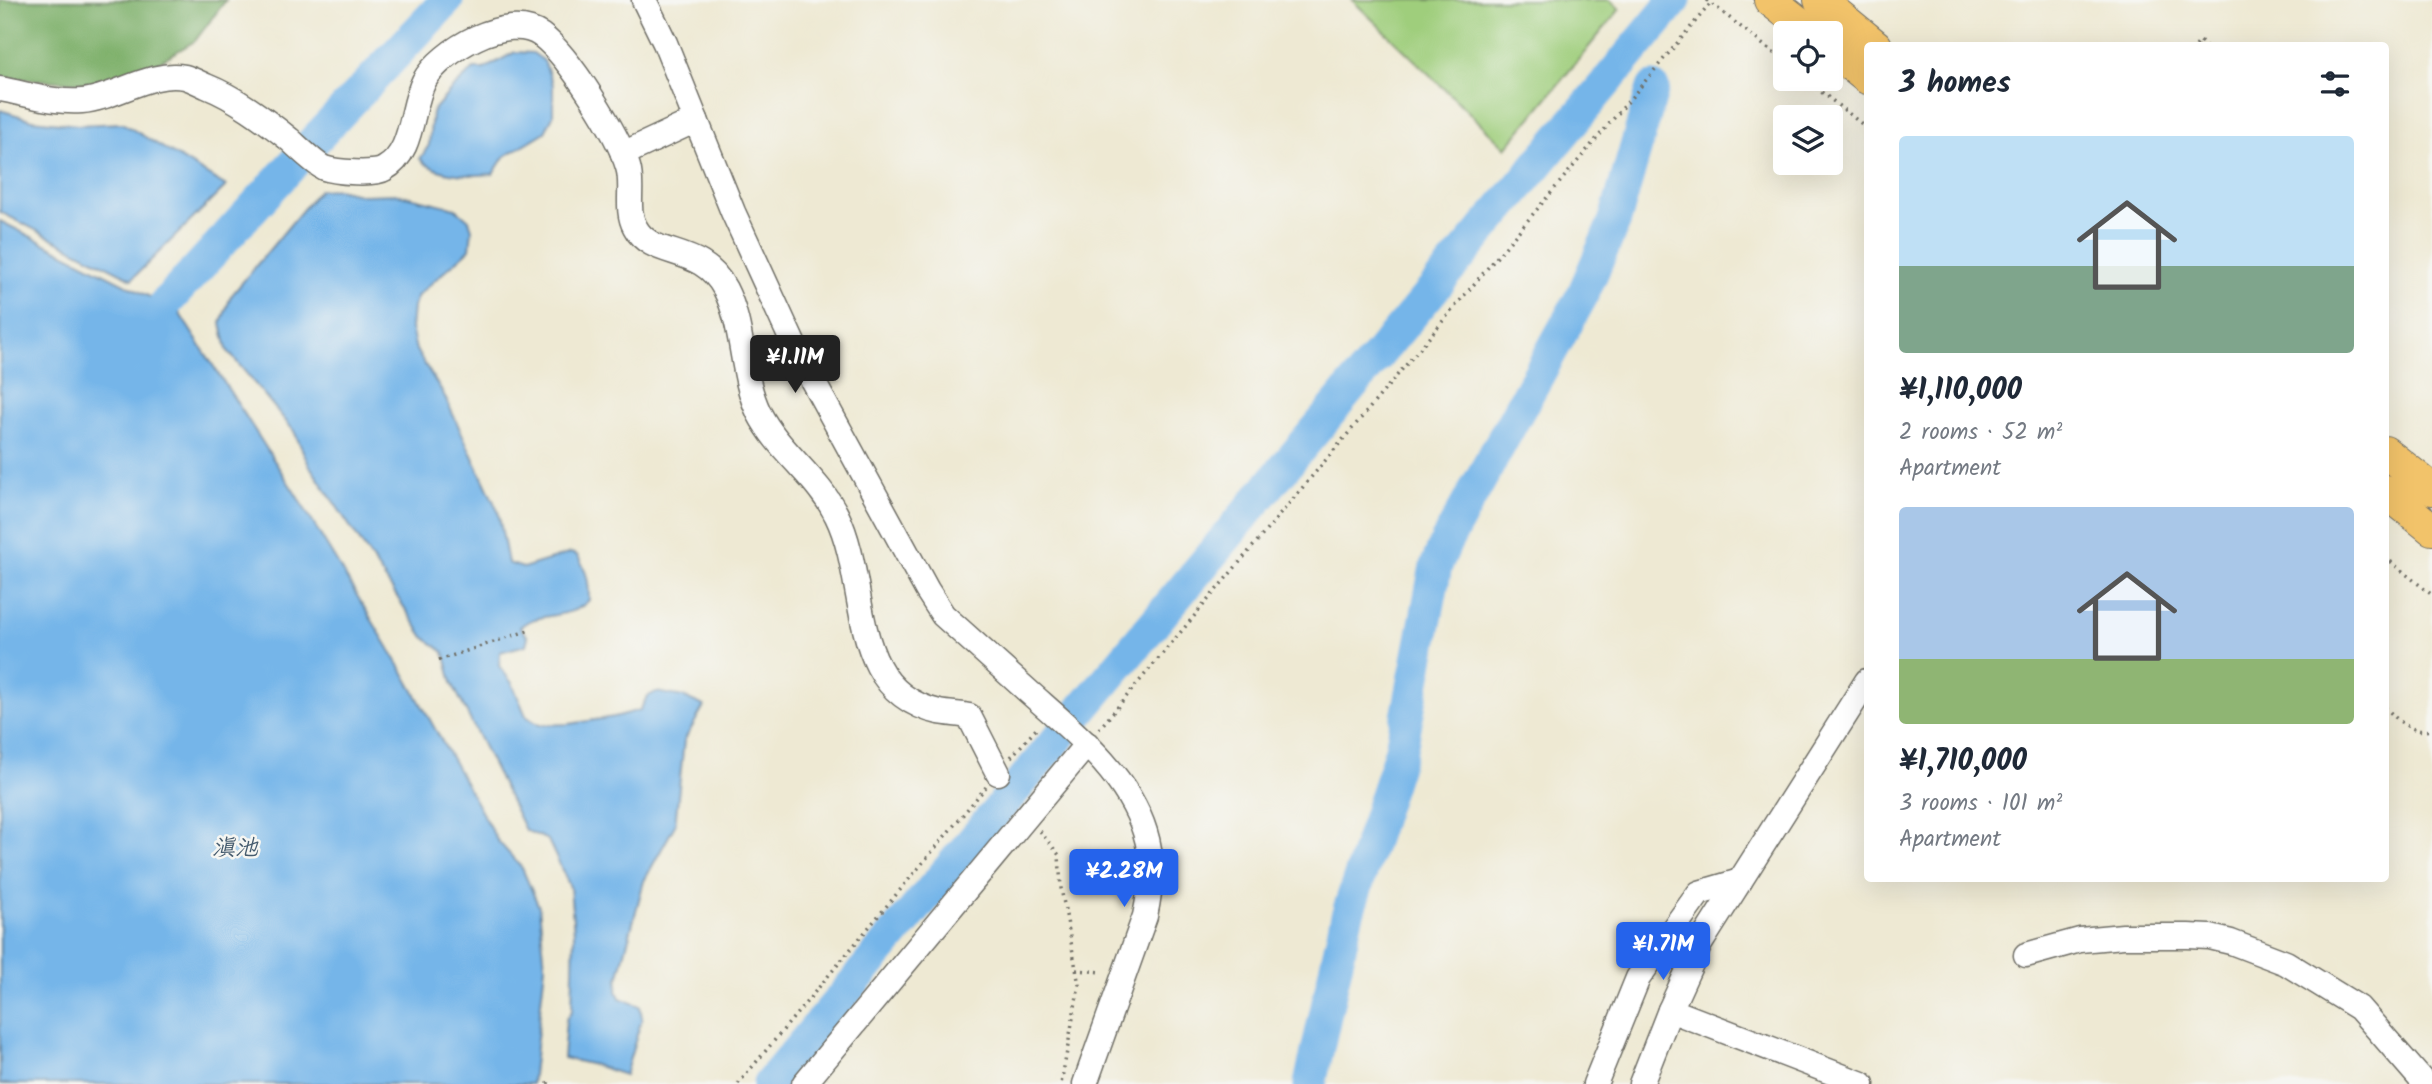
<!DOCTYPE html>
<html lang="en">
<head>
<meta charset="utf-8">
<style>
	:root { --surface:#fff; --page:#f6f6f7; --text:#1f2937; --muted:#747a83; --accent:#2563eb }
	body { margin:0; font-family:Kalam,"LXGW WenKai TC",sans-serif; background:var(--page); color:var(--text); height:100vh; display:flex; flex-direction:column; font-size:26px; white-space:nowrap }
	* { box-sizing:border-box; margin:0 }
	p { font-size:23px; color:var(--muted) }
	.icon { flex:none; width:38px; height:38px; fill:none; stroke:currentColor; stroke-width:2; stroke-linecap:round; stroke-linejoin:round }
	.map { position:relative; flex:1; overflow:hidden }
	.drawer { position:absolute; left:1864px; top:42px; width:525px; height:840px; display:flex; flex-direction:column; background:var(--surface); border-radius:7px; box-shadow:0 7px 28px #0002 }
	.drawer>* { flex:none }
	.tools { position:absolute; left:1773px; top:21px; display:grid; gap:14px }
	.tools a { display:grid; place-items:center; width:70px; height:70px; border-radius:7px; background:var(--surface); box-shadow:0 7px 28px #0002; font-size:35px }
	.price { position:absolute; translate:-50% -60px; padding:0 16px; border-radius:7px; background:var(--accent); color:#fff; font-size:23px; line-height:46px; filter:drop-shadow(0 2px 4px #0008) }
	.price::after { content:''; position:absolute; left:50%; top:42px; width:21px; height:16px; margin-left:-10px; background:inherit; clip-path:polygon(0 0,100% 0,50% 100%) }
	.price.on { background:#222; color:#fff }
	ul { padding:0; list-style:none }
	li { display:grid; align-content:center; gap:14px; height:371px; padding:0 35px }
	li span { display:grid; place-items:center; height:217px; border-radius:7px; color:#555 }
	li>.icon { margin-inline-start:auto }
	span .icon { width:126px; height:126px; fill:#fffc; stroke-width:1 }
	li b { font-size:30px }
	h2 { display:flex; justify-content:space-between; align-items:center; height:84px; padding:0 35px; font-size:30px }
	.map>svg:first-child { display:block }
</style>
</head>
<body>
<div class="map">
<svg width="2432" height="1084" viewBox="0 0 2432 1084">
	<rect width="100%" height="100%" fill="#f6f6f2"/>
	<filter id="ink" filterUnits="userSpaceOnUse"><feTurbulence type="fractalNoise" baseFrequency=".0143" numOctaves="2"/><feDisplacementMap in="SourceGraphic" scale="14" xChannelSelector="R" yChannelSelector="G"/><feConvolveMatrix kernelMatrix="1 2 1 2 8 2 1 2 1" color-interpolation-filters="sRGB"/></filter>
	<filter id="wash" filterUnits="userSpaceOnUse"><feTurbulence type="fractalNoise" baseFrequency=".00686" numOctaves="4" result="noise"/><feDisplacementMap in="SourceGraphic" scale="28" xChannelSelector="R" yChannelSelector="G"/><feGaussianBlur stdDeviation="1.57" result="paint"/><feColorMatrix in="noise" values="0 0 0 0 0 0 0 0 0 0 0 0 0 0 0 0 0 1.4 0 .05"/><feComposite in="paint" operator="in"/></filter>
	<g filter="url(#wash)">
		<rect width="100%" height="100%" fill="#eee9d3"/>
		<!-- green -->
		<polygon fill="#9fce7c" stroke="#657c54" stroke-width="2" points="1352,0 1610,0 1620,9 1506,148"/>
		<!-- forest -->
		<polygon fill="#7fb16c" stroke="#556e4c" stroke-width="2" points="0,0 226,0 195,41 124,82 80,83 0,77"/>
		<!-- water -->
		<g fill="#75b5e9" stroke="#50708a" stroke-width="2">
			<path d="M515,52L533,53L544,61L553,85V116L545,132L504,157L493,174C471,176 437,176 420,159L429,145L432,112L451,90L474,69H484Z"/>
			<polygon points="0,110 33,120 78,125 122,123 226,186 132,279 0,212"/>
			<path d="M337,189L364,195L397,194L455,208L469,220L472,229L470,249L418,295L413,307L411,328L416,350L444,395L498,511L508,563L523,568L571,553L577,555C587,571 589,581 589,600C570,621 540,610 520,627L528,637L526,645L500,652L499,666L512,683L526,716L539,725L569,724L614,717L640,710L647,697L656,692L684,697L704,706L684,741L675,825L644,881L618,979L617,991L620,998L640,1006L642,1018L625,1075L594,1065L563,1058L566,1020L572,1010L574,933L570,887L548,840L525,830L452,683L444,652L424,637L309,465L294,431L227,350L221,323L231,296L319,190Z"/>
			<polygon points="0,221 178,311 295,493 405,675 497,840 522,868 539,907 545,966 532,1084 0,1084"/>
		</g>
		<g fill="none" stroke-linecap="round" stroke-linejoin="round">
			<!-- river -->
			<g stroke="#75b5e9" stroke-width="33">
				<polyline points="311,144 447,0"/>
				<polyline points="165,304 294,163"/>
				<polyline points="769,1084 1675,0"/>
				<polyline points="1310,1084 1347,916 1401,749 1436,566 1446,542 1583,294 1615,220 1653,88"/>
			</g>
		</g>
	</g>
	<g filter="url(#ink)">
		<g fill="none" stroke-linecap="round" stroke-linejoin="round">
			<!-- minor casing -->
			<g stroke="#6f6e66" stroke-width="27">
				<g id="minor">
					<path d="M644,0L665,43L733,212L798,354L927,590L943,615C972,641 1001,667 1030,693C1074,732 1127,774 1145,832C1154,860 1151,888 1145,916L1085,1084"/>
					<path d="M0,89C28,94 53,103 82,101C116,98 151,70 185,77C192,79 199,83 206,86C236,98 264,119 289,139C298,147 314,163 324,168C335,172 375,175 384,169C414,153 410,108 424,81C440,51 508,11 541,35C569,56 618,134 628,167C634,186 625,209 635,227C652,260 701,243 725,289C745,328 740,374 759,413C779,452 818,477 837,516C870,583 846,691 939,712C949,714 960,714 969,716L998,773"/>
					<polyline points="623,154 696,120"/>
					<polyline points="2026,955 2080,940 2123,936 2188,936 2210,937 2231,942 2286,963 2359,1008 2425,1084"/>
					<polyline points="1670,1010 1862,1084"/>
					<polyline points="804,1084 1087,744"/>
					<polyline points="1595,1084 1638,978 1699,893 1740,881"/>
					<polyline points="1641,1084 1670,1010 1700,944 1867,681"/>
				</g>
			</g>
			<!-- major casing -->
			<g stroke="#6f6e66" stroke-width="34">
				<g id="major">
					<polyline points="1770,0 1812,33"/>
					<polyline points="1820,0 1876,46"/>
					<polyline points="1830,48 1867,78"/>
					<polyline points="2385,452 2432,489"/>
					<polyline points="2385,491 2432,529"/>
				</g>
			</g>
			<!-- path -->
			<g stroke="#6f6e66" stroke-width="3.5" stroke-dasharray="2 5" stroke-linecap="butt">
				<polyline points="1707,0 1785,62"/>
				<polyline points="2196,46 2200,41 2206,46"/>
				<polyline points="1805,79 1867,128"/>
				<polyline points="2385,557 2432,595"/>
				<polyline points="439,660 530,630"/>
				<path d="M2385,707C2398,721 2412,734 2432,730"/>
				<polyline points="1099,729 1711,3"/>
				<polyline points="1011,757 1039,726"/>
				<polyline points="1040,831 1059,855 1061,888 1079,985 1061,1084"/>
				<polyline points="1076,970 1102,972"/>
				<polyline points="548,1084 549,1079"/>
				<polyline points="738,1084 986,787"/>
			</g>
			<!-- minor -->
			<use href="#minor" stroke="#fff" stroke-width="24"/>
			<!-- major -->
			<use href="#major" stroke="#f2c36a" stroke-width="32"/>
		</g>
	</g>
	<g text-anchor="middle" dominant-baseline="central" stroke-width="5" stroke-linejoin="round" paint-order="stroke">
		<!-- water labels -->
		<g font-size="23" font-style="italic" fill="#455b6e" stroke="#f6f6f2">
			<text x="235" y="849">滇池</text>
		</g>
	</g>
</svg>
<div class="tools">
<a><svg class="icon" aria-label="locate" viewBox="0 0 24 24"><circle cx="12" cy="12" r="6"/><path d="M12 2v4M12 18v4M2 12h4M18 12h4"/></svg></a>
<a><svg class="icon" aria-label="layers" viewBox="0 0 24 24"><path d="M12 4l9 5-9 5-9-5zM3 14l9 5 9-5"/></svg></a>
</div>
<b class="price on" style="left:795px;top:395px">¥1.11M</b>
<b class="price" style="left:1124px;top:909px">¥2.28M</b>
<b class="price" style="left:1663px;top:982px">¥1.71M</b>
<section class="drawer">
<h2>3 homes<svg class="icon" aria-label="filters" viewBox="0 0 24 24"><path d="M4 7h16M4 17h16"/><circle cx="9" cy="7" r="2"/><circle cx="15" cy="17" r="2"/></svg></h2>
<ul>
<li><span style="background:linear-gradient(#bfe0f5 60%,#7fa58c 0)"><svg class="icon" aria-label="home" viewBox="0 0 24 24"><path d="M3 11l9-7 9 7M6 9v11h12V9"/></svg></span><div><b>¥1,110,000</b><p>2 rooms · 52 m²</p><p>Apartment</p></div></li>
<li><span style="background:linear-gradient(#a9c7e8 70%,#8fb573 0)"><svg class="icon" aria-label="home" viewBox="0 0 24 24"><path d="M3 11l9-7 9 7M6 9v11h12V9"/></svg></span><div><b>¥1,710,000</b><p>3 rooms · 101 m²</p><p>Apartment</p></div></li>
</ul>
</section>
</div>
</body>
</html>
